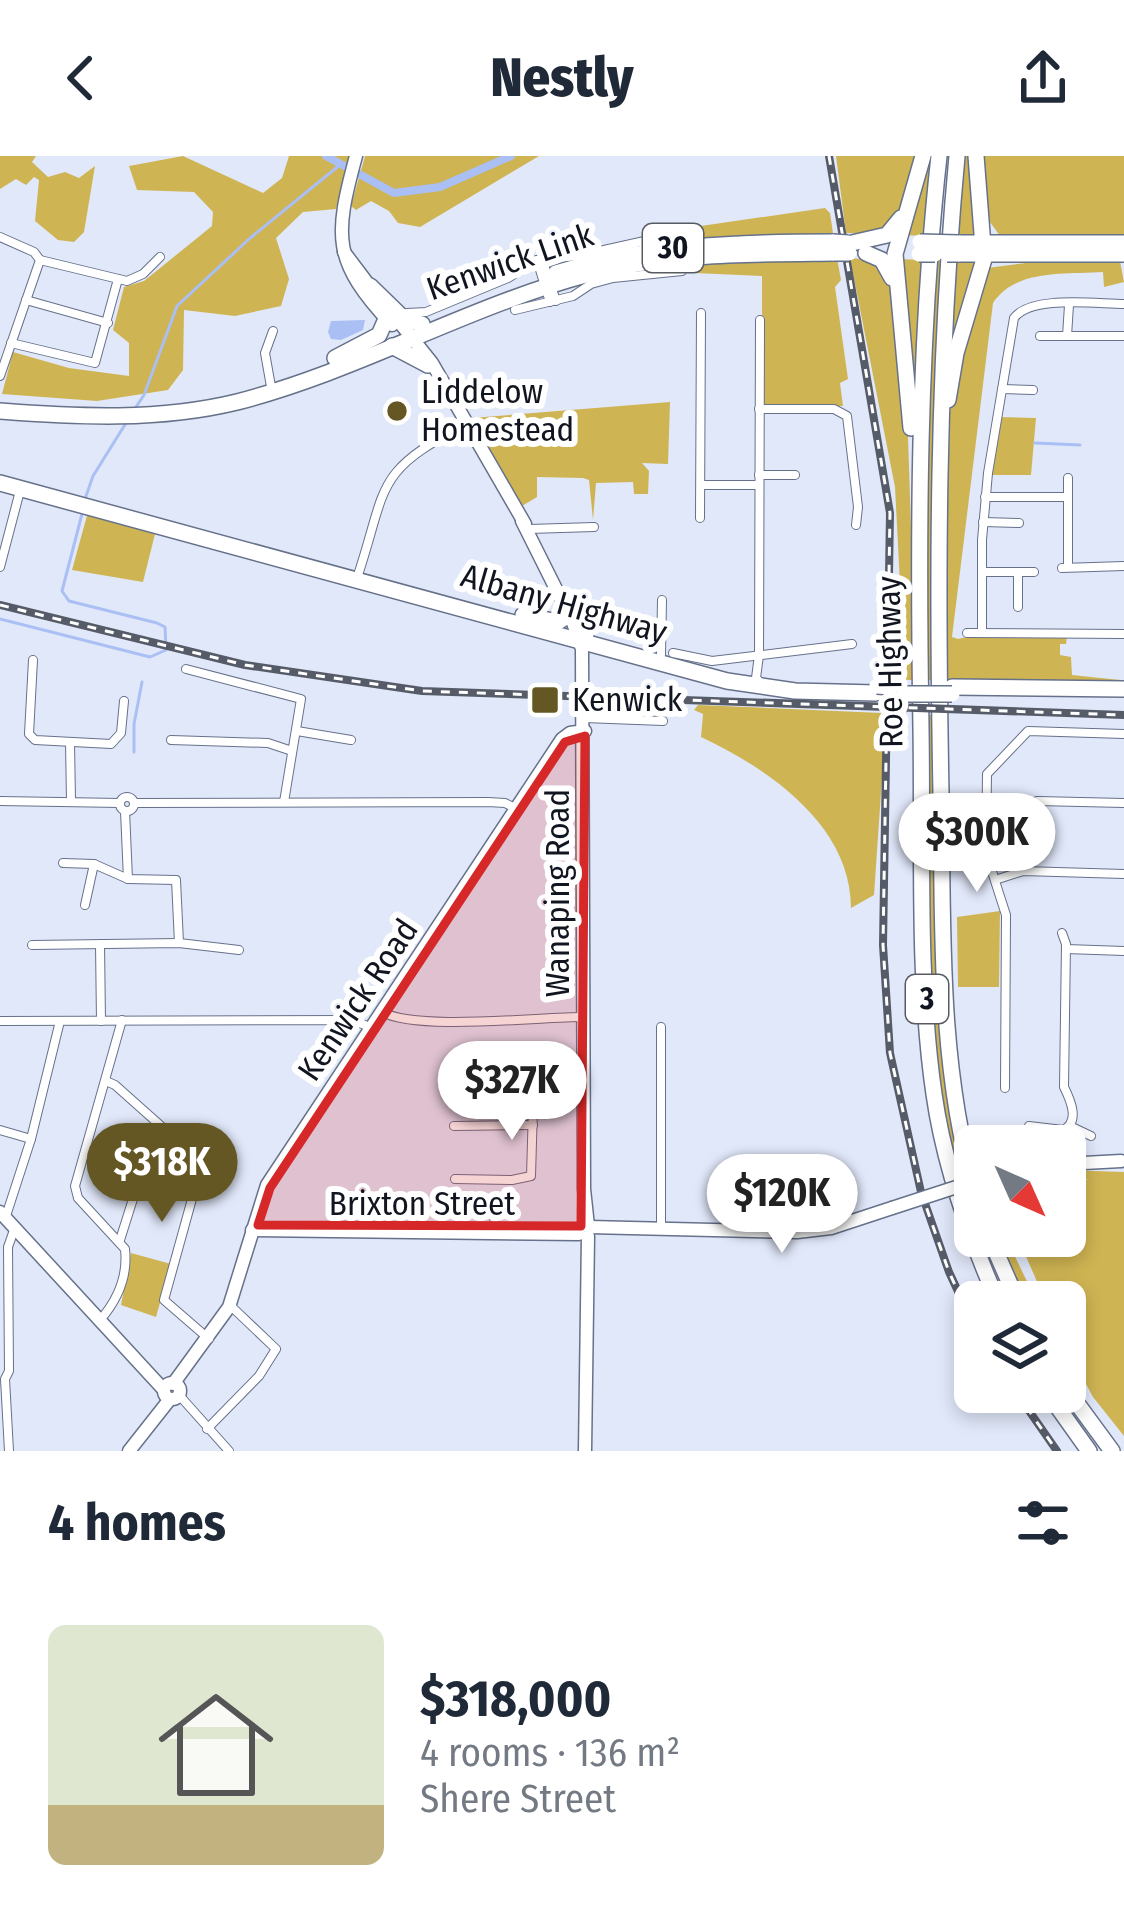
<!DOCTYPE html>
<html lang="en">
<head>
<meta charset="utf-8">
<style>
	:root { --surface:#fff; --page:#f2f2f3; --text:#1f2937; --muted:#747a83; --accent:#655724 }
	body { margin:0; font-family:"Fira Sans Condensed",sans-serif; background:var(--page); color:var(--text); height:100vh; display:flex; flex-direction:column; font-size:45px; white-space:nowrap }
	* { box-sizing:border-box; margin:0 }
	p { font-size:39px; color:var(--muted) }
	.icon { flex:none; width:66px; height:66px; fill:none; stroke:currentColor; stroke-width:2; stroke-linecap:round; stroke-linejoin:round }
	.map { position:relative; height:1295px; overflow:hidden }
	.details { display:flex; flex-direction:column; background:var(--surface); flex:1 }
	.details>* { flex:none }
	.needle { width:78px; rotate:135deg }
	.buttons { position:absolute; left:954px; top:969px; display:grid; gap:24px }
	.buttons a { display:grid; place-items:center; width:132px; height:132px; border-radius:18px; background:var(--surface); box-shadow:0 6px 18px #0003; font-size:60px }
	.price { position:absolute; translate:-50% -102px; padding:0 27px; border-radius:42px; background:#fff; color:#222; font-size:39px; line-height:78px; filter:drop-shadow(0 3px 6px #0008) }
	.price::after { content:''; position:absolute; left:50%; top:72px; width:36px; height:27px; margin-left:-18px; background:inherit; clip-path:polygon(0 0,100% 0,50% 100%) }
	.price.current { background:var(--accent); color:#fff }
	ul { padding:0; list-style:none }
	li { display:flex; align-items:center; gap:36px; height:300px; padding:0 48px }
	li span { display:grid; place-items:center; flex:none; width:336px; height:240px; border-radius:18px; color:#555 }
	li>.icon { margin-inline-start:auto }
	span .icon { width:144px; height:144px; fill:#fffc; stroke-width:1 }
	li b { font-size:51px }
	h2 { display:flex; justify-content:space-between; align-items:center; height:144px; padding:0 48px; font-size:51px }
	header { display:flex; justify-content:space-between; align-items:center; height:156px; padding:0 48px; background:var(--surface); font-size:54px; font-weight:800 }
	.map>svg:first-child { display:block }
</style>
</head>
<body>
<header><svg class="icon" aria-label="back" viewBox="0 0 24 24"><path d="M15 5l-7 7 7 7"/></svg>Nestly<svg class="icon" aria-label="share" viewBox="0 0 24 24"><path d="M12 15V3M7 8l5-5 5 5M5 13v7h14v-7"/></svg></header>
<div class="map">
<svg width="1124" height="1295" viewBox="0 0 1124 1295">
	<rect width="100%" height="100%" fill="#e1e8fa"/>
	<!-- green -->
	<g fill="#cfb453">
		<polygon points="0,0 36,0 32,6 48,21 65,16 79,22 95,10 84,76 74,86 58,84 35,65 39,24 34,21 26,29 16,23 0,33"/>
		<polygon points="183,0 263,37 282,22 289,0 349,0 336,53 303,56 276,82 289,123 281,150 235,160 184,154 183,214 168,234 97,245 2,238 13,196 69,212 129,220 129,187 113,174 124,131 144,125 212,70 213,56 194,36 137,34 129,10"/>
		<polygon points="365,0 539,0 420,71 398,67 389,55 371,45 356,54 351,50"/>
		<polygon points="836,0 919,0 899,61 878,78 846,77"/>
		<polygon points="926,0 935,0 927,80 903,79"/>
		<polygon points="961,0 974,0 982,80 954,79"/>
		<polygon points="980,0 1124,0 1124,82 1000,80 990,66"/>
		<polygon points="825,52 830,57 833,77 631,93 687,78 687,72"/>
		<polygon points="837,102 841,124 835,131 848,223 840,227 843,250 765,250 762,246 762,120 695,117 684,106"/>
		<polygon points="850,102 871,104 890,120 906,219 916,524 890,524 900,428 895,331"/>
		<polygon points="933,102 946,103 935,524 924,524 923,334"/>
		<path d="M1064,102L1120,105L1124,126L1104,131L1103,116C1065,119 1017,112 993,147L952,481L958,483L983,477L1067,479L1066,488H1060V499L1071,501L1072,519L1120,524V527L947,524L943,521L950,256L957,213L987,112Z"/>
		<polygon points="898,103 925,104 915,295"/>
		<polygon points="952,103 978,104 952,214"/>
		<polygon points="670,246 668,308 642,307 649,315 648,338 634,338 633,326 596,327 593,364 589,324 583,322 537,321 537,341 522,350 472,262"/>
		<polygon points="1000,261 1036,262 1031,319 990,319"/>
		<polygon points="88,356 156,374 143,426 72,414"/>
		<path d="M698,549L882,557L884,593L874,739L851,752C851,669 769,613 701,581L703,558L694,554Z"/>
		<polygon points="924,559 936,559 941,834 969,1024 956,1028 932,879"/>
		<polygon points="1000,755 999,831 958,831 957,761"/>
		<polygon points="1065,1014 1124,1016 1124,1280 1093,1241 1065,1189 1065,1146 1046,1146 1017,1080 1065,1080 1065,1029 1089,1023 1065,1025"/>
		<polygon points="996,1080 1005,1080 1037,1146 1024,1146"/>
		<polygon points="131,1097 171,1108 156,1161 121,1149"/>
	</g>
	<!-- water -->
	<polygon fill="#aabff3" points="365,164 363,174 341,184 331,183 328,176 331,165"/>
	<g fill="none" stroke-linecap="round" stroke-linejoin="round">
		<!-- stream -->
		<g stroke="#aabff3" stroke-width="3">
			<polyline points="134,254 144,239 177,150 249,83 341,8"/>
			<polyline points="1035,287 1080,289"/>
			<polyline points="85,343 93,320 126,267"/>
			<polyline points="0,463 150,501 166,494 165,471 157,467 69,445 62,435 82,358"/>
			<polyline points="134,596 134,568 142,526"/>
		</g>
		<!-- river -->
		<polyline stroke="#aabff3" stroke-width="8" points="326,0 394,37 440,31 511,0"/>
		<!-- minor casing -->
		<g stroke="#66718a" stroke-width="10">
			<g id="minor">
				<polyline points="0,81 34,96 40,104"/>
				<polyline points="542,103 556,145"/>
				<polyline points="40,104 127,125 143,118 160,101"/>
				<polyline points="537,104 550,146"/>
				<polyline points="26,144 108,167"/>
				<polyline points="515,154 573,140 591,128 613,122 682,115"/>
				<polyline points="407,157 426,156 508,122 537,104 577,100 667,80 676,74"/>
				<polyline points="1040,180 1124,180"/>
				<polyline points="1067,180 1069,149"/>
				<polyline points="11,187 95,207 118,123"/>
				<polyline points="0,220 40,104"/>
				<polyline points="1002,233 1033,234"/>
				<polyline points="272,236 265,197 273,175"/>
				<polyline points="759,253 834,253 847,260 858,351 856,369"/>
				<polyline points="759,319 795,319"/>
				<polyline points="1068,322 1068,411"/>
				<polyline points="701,329 759,329"/>
				<polyline points="985,341 1068,341"/>
				<polyline points="700,362 701,157"/>
				<polyline points="983,366 1019,367"/>
				<polyline points="529,373 594,371"/>
				<polyline points="0,411 21,331"/>
				<polyline points="1062,412 1124,410"/>
				<polyline points="982,416 1034,416"/>
				<path d="M357,422C388,330 372,316 467,268"/>
				<polyline points="1018,451 1018,416"/>
				<path d="M982,475V384L988,317L1014,162C1031,139 1096,148 1124,148"/>
				<polyline points="967,477 1124,478"/>
				<polyline points="673,497 712,505 852,488"/>
				<polyline points="661,499 662,444"/>
				<polyline points="33,504 29,578 35,584 111,588 121,577 124,545"/>
				<polyline points="186,513 301,543 284,646"/>
				<polyline points="760,526 756,522 759,499 760,164"/>
				<polyline points="584,562 663,565"/>
				<polyline points="297,575 351,584"/>
				<polyline points="171,584 268,587 292,595"/>
				<polyline points="70,586 71,645"/>
				<circle cx="127" cy="648" r="7"/>
				<polyline points="0,645 120,647"/>
				<polyline points="1037,645 1124,647"/>
				<polyline points="134,647 488,646 505,647 519,654"/>
				<polyline points="125,655 128,723"/>
				<polyline points="63,707 94,708 128,723 176,724 179,787"/>
				<polyline points="995,724 1023,715 1124,718"/>
				<polyline points="85,749 94,708"/>
				<polyline points="100,788 101,865"/>
				<polyline points="32,789 179,787 239,794"/>
				<polyline points="1066,793 1124,795"/>
				<path d="M382,856C417,875 538,861 583,861"/>
				<polyline points="0,865 353,864 374,873"/>
				<polyline points="661,871 661,1074"/>
				<polyline points="453,919 516,915 582,920"/>
				<polyline points="106,925 115,929 198,1003 200,1014 164,1144 209,1183"/>
				<polyline points="1005,932 1006,759 986,697 987,618 1028,575 1124,578"/>
				<polyline points="454,970 533,969"/>
				<path d="M1029,970L1063,974C1080,966 1071,945 1064,931L1066,788L1062,777"/>
				<polyline points="1070,970 1091,980"/>
				<polyline points="0,974 31,983"/>
				<polyline points="455,1023 512,1024 531,1020 534,917"/>
				<polyline points="6,1060 31,983 60,865"/>
				<polyline points="494,1075 495,1050"/>
				<polyline points="120,1084 157,967"/>
				<path d="M101,1163C118,1143 128,1120 125,1093L78,1042L75,1030L122,864"/>
				<polyline points="179,1239 229,1295"/>
				<polyline points="207,1273 259,1220 276,1193 233,1152"/>
				<polyline points="9,1295 5,1223 9,1215 8,1091 14,1074"/>
			</g>
		</g>
		<!-- major casing -->
		<g stroke="#66718a" stroke-width="15">
			<g id="major">
				<path d="M356,0C334,81 332,105 392,169"/>
				<polyline points="344,96 375,137"/>
				<polyline points="396,162 432,207 525,368"/>
				<polyline points="522,365 573,467 582,493 584,1033 588,1070"/>
				<polyline points="572,447 585,472 589,489"/>
				<polyline points="1065,1008 1121,1005"/>
				<polyline points="0,1056 164,1234"/>
				<polyline points="589,1071 797,1076 831,1072 892,1052"/>
				<polyline points="252,1074 579,1078"/>
				<circle cx="172" cy="1235" r="8"/>
				<polyline points="173,1228 229,1151 267,1029 562,583 570,577 585,575"/>
				<polyline points="129,1295 170,1243"/>
				<polyline points="585,1295 588,1080"/>
			</g>
		</g>
		<!-- highway casing -->
		<g stroke="#66718a" stroke-width="18">
			<g id="highway">
				<path d="M939,0C918,191 918,382 921,573C923,691 917,822 934,938C944,1009 969,1080 998,1146"/>
				<path d="M957,0C937,213 937,424 941,638C943,770 938,907 975,1036"/>
				<polyline points="852,87 887,79 901,62"/>
				<polyline points="959,87 1124,87"/>
				<polyline points="866,97 882,104 892,122"/>
				<polyline points="958,98 1124,98"/>
				<path d="M556,117C647,89 738,86 833,86"/>
				<polyline points="370,130 405,164 422,168"/>
				<polyline points="392,190 428,209"/>
				<polyline points="335,202 379,179 386,163"/>
				<polyline points="948,244 956,197 984,103 976,0"/>
				<path d="M0,255C79,261 159,265 237,246C358,215 468,150 589,118C669,97 751,98 834,97"/>
				<polyline points="911,272 895,98 923,0"/>
				<polyline points="0,327 727,525 795,535 876,537"/>
				<polyline points="523,459 558,466 564,462 566,452"/>
				<polyline points="952,531 1124,533"/>
				<polyline points="989,1080 1018,1146"/>
				<polyline points="1065,1231 1112,1295"/>
				<polyline points="1047,1236 1089,1295"/>
			</g>
		</g>
		<!-- minor -->
		<use href="#minor" stroke="#fff" stroke-width="8"/>
		<!-- major -->
		<use href="#major" stroke="#fff" stroke-width="12"/>
		<!-- highway -->
		<use href="#highway" stroke="#fff" stroke-width="15"/>
		<!-- rail casing -->
		<g stroke="#565b68" stroke-width="8">
			<g id="rail">
				<polyline points="829,0 890,357 883,789 890,897 921,1036 949,1116 975,1172"/>
				<polyline points="0,449 245,509 422,535 1124,559"/>
				<polyline points="1016,1236 1057,1295"/>
			</g>
		</g>
		<!-- rail -->
		<use href="#rail" stroke="#fff" stroke-width="3" stroke-dasharray="9" stroke-linecap="butt"/>
		<!-- major-bridge casing -->
		<g stroke="#66718a" stroke-width="15" stroke-linecap="butt">
			<polyline id="major-bridge" points="892,1052 975,1025"/>
		</g>
		<!-- highway-bridge casing -->
		<g stroke="#66718a" stroke-width="18" stroke-linecap="butt">
			<g id="highway-bridge">
				<polyline points="833,86 848,87"/>
				<polyline points="920,86 959,87"/>
				<polyline points="834,97 849,97"/>
				<polyline points="919,98 935,98"/>
				<polyline points="947,98 958,98"/>
				<polyline points="877,530 891,531"/>
				<polyline points="905,538 952,538"/>
			</g>
		</g>
		<!-- major-bridge -->
		<use href="#major-bridge" stroke="#fff" stroke-width="12"/>
		<!-- highway-bridge -->
		<use href="#highway-bridge" stroke="#fff" stroke-width="15"/>
	</g>
	<!-- marked area -->
	<path fill="#d62828" fill-opacity="0.2" stroke="#d62828" stroke-width="9" stroke-linejoin="round" d="M585,580L581,1070L258,1069L270,1032L565,586Z"/>
	<!-- markers -->
	<g fill="#655724" stroke="#fff" stroke-width="4.5">
		<circle cx="397" cy="255" r="12"/>
		<rect x="530" y="529" width="30" height="30" rx="6"/>
	</g>
	<g text-anchor="middle" dominant-baseline="central" stroke-width="12" stroke-linejoin="round" paint-order="stroke">
		<!-- shield labels -->
		<g fill="#fff" stroke="#585b62" stroke-width="3">
			<rect x="643" y="68" width="60" height="48" rx="9"/>
			<rect x="906" y="819" width="42" height="48" rx="9"/>
		</g>
		<g font-size="30" font-weight="bold" fill="#11151f">
			<text x="673" y="92">30</text>
			<text x="927" y="843">3</text>
		</g>
		<!-- street labels -->
		<g font-size="33" fill="#11151f" stroke="#fff">
			<text transform="translate(510 106) rotate(-19)">Kenwick Link</text>
			<text transform="translate(564 448) rotate(16)">Albany Highway</text>
			<text transform="translate(890 506) rotate(-91)">Roe Highway</text>
			<text transform="translate(558 737) rotate(-90)">Wanaping Road</text>
			<text transform="translate(358 844) rotate(-56)">Kenwick Road</text>
			<text x="422" y="1048">Brixton Street</text>
		</g>
		<!-- poi labels -->
		<g font-size="33" fill="#11151f" stroke="#fff" text-anchor="start">
			<text x="421" y="236">Liddelow<tspan x="421" dy="38">Homestead</tspan></text>
			<text x="572" y="544">Kenwick</text>
		</g>
	</g>
</svg>
<div class="buttons">
<a><svg class="needle" viewBox="-14 -14 28 28"><path d="M0-13l5 13h-10z" fill="#e53935"/><path d="M0 13l5-13h-10z" fill="#747a83"/></svg></a>
<a><svg class="icon" aria-label="layers" viewBox="0 0 24 24"><path d="M12 4l9 5-9 5-9-5zM3 14l9 5 9-5"/></svg></a>
</div>
<b class="price" style="left:977px;top:739px">$300K</b>
<b class="price" style="left:512px;top:987px">$327K</b>
<b class="price current" style="left:162px;top:1069px">$318K</b>
<b class="price" style="left:782px;top:1100px">$120K</b>
</div>
<section class="details">
<h2>4 homes<svg class="icon" aria-label="filters" viewBox="0 0 24 24"><path d="M4 7h16M4 17h16"/><circle cx="9" cy="7" r="2"/><circle cx="15" cy="17" r="2"/></svg></h2>
<ul>
<li><span style="background:linear-gradient(#dfe7d0 75%,#c2b280 0)"><svg class="icon" aria-label="home" viewBox="0 0 24 24"><path d="M3 11l9-7 9 7M6 9v11h12V9"/></svg></span><div><b>$318,000</b><p>4 rooms · 136 m²</p><p>Shere Street</p></div></li>
</ul>
</section>
</body>
</html>
